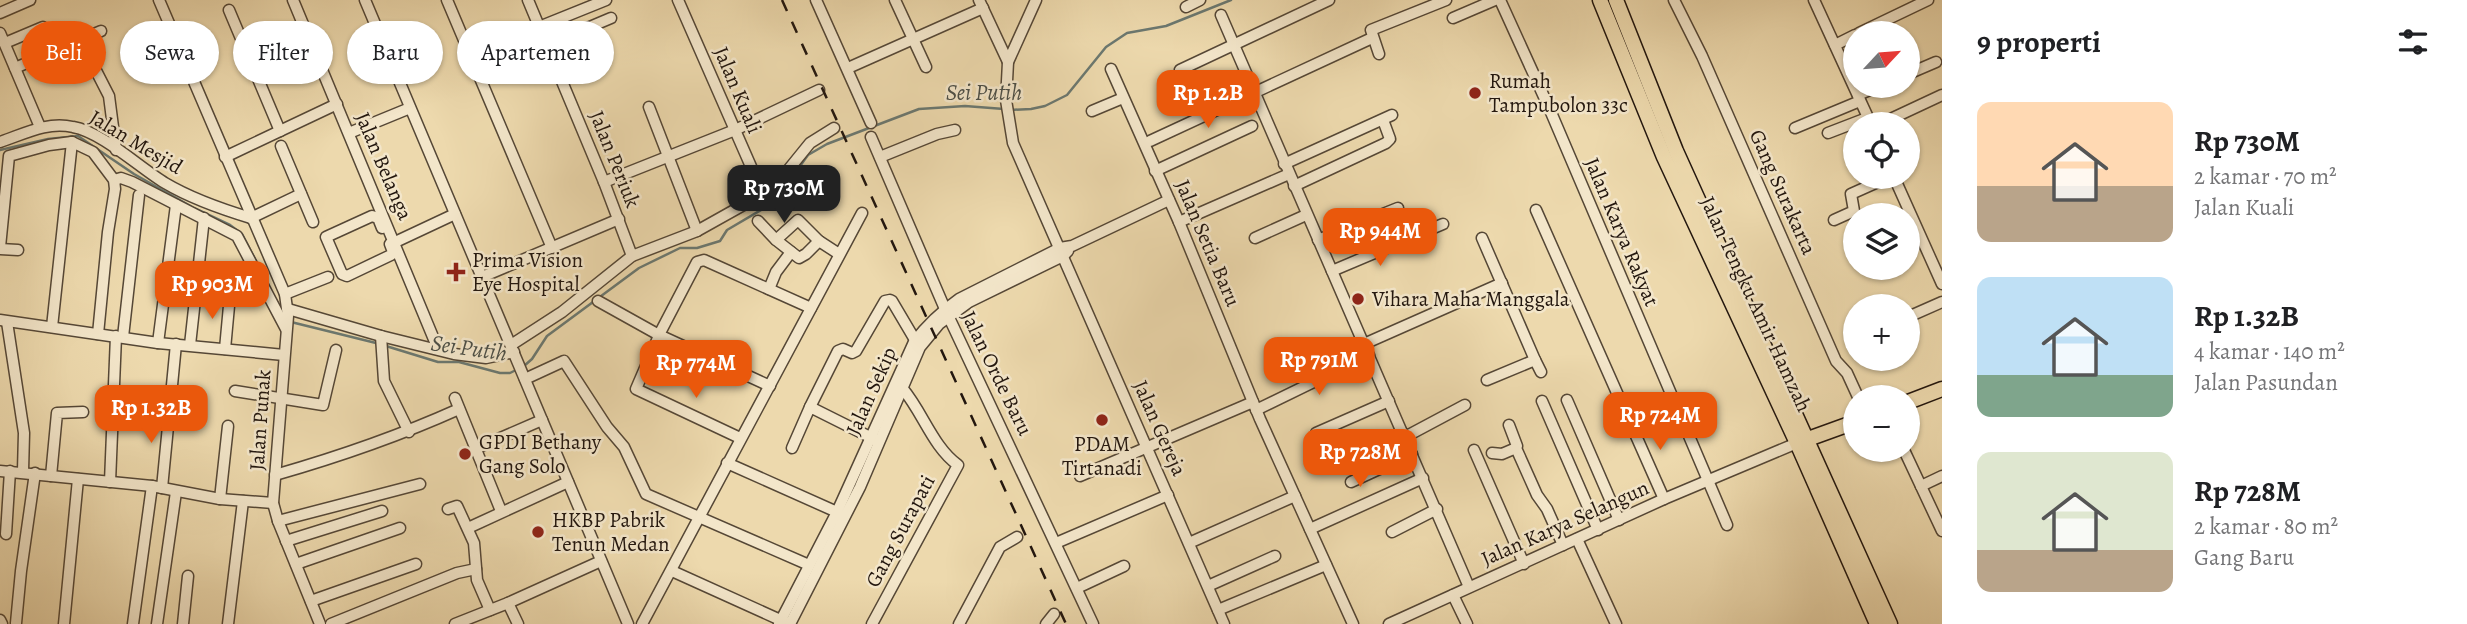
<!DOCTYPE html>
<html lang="id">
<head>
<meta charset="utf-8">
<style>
	:root { --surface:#fff; --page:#f2f2f2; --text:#202124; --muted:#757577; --accent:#ea580c }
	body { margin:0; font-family:Alegreya,serif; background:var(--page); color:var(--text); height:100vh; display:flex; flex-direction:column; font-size:26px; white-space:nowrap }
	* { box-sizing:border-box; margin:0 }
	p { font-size:23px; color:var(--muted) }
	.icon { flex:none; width:38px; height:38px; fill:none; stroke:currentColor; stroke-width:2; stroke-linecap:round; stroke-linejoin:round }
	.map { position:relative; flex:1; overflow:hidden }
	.sheet { display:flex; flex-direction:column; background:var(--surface); width:525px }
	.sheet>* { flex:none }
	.top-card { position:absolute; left:21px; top:21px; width:665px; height:63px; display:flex; gap:14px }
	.needle { width:46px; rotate:64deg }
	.tools { position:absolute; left:1843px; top:21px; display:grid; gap:14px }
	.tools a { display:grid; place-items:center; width:77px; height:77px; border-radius:50%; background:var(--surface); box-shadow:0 2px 5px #0004; font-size:35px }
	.price { position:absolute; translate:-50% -60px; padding:0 16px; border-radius:14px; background:var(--accent); color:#fff; font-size:23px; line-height:46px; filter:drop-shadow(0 2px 4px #0008) }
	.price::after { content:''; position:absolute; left:50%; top:42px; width:21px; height:16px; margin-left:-10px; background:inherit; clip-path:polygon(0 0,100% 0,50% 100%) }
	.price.current { background:#222; color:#fff }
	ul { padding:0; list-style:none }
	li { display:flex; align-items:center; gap:21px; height:175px; padding:0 35px }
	li span { display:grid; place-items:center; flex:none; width:196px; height:140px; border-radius:14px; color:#555 }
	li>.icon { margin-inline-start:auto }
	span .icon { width:84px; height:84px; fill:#fffc; stroke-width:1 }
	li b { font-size:30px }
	h2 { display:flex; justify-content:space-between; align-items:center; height:84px; padding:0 35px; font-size:30px }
	.pill { padding:0 24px; border-radius:32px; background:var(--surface); box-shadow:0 2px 5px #0004; font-size:24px; line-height:63px }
	.pill.current { background:var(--accent); color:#fff }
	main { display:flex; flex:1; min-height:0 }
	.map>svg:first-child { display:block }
</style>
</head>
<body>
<main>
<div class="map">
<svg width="1942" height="624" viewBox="0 0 1942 624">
	<rect width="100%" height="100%" fill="#edd9ad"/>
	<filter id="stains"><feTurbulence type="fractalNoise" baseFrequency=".00286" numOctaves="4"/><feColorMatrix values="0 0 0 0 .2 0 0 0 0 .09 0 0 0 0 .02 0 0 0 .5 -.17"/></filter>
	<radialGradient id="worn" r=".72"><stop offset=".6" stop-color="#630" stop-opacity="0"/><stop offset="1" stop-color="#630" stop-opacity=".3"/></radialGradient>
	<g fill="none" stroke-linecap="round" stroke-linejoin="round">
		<!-- stream -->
		<g stroke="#6b7870" stroke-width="2.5">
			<polyline points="1010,110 1031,109 1045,106 1067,95 1106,47 1127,33 1166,26 1231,0"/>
			<polyline points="0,150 48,139 78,136 134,174 194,208 230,225 242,234 256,261"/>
			<polyline points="291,322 380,344"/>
			<polyline points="386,346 438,362 459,362 500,373 510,373 518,369"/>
			<polyline points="524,366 532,359 547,336 639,268 680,248 697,248 720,241 727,230 773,203 808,155 827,144 919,109 965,106 1004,109"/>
		</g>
		<!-- minor casing -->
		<g stroke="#554736" stroke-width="13">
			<g id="minor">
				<polyline points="159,0 285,294 288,316 273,503 278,521 320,624"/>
				<polyline points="293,0 438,349"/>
				<polyline points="365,0 628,624"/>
				<polyline points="447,0 552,248"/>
				<polyline points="528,0 604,182 632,256"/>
				<polyline points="678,0 763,194"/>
				<polyline points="816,0 871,123"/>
				<polyline points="895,0 926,67"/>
				<polyline points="979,0 1008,62"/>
				<polyline points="1036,0 1008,62 1006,100 1013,143 1224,624"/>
				<polyline points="1500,0 1550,110 1727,525"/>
				<polyline points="1674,0 1702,56 1836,361 1847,373 1858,397"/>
				<polyline points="1814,0 1871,124"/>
				<polyline points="1186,7 1200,0"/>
				<polyline points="229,10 280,131"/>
				<polyline points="0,13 30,0"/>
				<polyline points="1221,15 1469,587"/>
				<polyline points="1453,18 1495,0"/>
				<polyline points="539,27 606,0"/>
				<polyline points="0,33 40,127"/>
				<polyline points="1859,33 1928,0"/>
				<polyline points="5,43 43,27"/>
				<polyline points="547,45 611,18"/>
				<polyline points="1835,45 1855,35"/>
				<polyline points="87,53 109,96 116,150"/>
				<polyline points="1379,54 1371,30 1446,0"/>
				<polyline points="15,68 101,31"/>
				<polyline points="848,68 983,8"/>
				<polyline points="1111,69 1179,222 1260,419 1353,624"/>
				<polyline points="1180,70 1329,0"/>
				<polyline points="1908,74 1936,62"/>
				<polyline points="1858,95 1879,86"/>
				<polyline points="649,107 697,231"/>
				<polyline points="1092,111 1123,98"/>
				<polyline points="1880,124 1942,95"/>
				<polyline points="1795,128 1860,101"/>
				<polyline points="349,133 410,108"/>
				<polyline points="1828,133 1867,118"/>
				<polyline points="871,137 945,309 1093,624"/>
				<polyline points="1150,141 1372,38"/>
				<path d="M0,142C24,134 47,121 73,127C102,132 140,168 165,183C192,199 221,209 251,218"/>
				<polyline points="281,146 313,222"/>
				<polyline points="225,157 337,104"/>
				<polyline points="880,157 937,134 955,130"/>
				<polyline points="1284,164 1392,115"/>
				<polyline points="1155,171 1252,126"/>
				<polyline points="1894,177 1942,284"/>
				<polyline points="114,180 121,178 132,182 237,236 286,329"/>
				<polyline points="604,182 735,130 819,90"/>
				<polyline points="1294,186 1386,143 1390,139 1383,120"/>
				<polyline points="1536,210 1664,499"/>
				<polyline points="251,218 301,194"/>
				<polyline points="1834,220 1854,211 1851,194 1889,177"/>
				<polyline points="758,221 776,240 799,258 806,254 819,241"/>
				<polyline points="1179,222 1289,174"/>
				<polyline points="382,228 378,218 372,216 326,237 342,274 347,276 391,255 393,252 390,244"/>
				<polyline points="1255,238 1306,215"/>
				<polyline points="1482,238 1535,360"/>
				<polyline points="776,240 798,220 819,241 839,254"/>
				<polyline points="1318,240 1398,208"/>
				<polyline points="391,244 455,214"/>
				<polyline points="0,247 9,156 49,145 72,142 93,152 114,180 115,189 108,232 98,334"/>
				<polyline points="0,249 18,250"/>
				<polyline points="1332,271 1443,224"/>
				<polyline points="482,277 619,219"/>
				<polyline points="769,289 776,272 791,252"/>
				<polyline points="285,294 328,277"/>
				<polyline points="598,301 659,335 770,386"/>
				<polyline points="288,309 381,336 454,354 486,358 514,352"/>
				<polyline points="1908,317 1942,302"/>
				<polyline points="0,320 158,343 284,355"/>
				<polyline points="7,322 24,433 23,471"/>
				<polyline points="52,327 72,142"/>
				<polyline points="381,336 384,381 409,432"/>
				<polyline points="123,337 139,195"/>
				<polyline points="158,343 176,205"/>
				<polyline points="1364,344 1502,283"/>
				<polyline points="190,345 204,218"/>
				<polyline points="511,345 562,312 632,256 697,231 763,194 780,180 810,143 834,128"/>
				<polyline points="225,349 230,295"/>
				<polyline points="525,379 564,361 607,427 624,447 646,494 809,565"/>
				<polyline points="1487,380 1535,360 1541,372"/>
				<polyline points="235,391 323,405 336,350"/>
				<polyline points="455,398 501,511"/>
				<polyline points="1567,400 1619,520"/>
				<polyline points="1542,401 1598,530"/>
				<polyline points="810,407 838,351 843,349 852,353 856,351 885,301 890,300 892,301 918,345"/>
				<polyline points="1256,410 1369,355"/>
				<polyline points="1509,425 1517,446 1516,448 1537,495 1547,509 1563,545"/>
				<polyline points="1316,433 1389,401"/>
				<polyline points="1405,437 1465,405"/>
				<polyline points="740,438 636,389 661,331 697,262 704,260 811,308"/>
				<polyline points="792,448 810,407 878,441"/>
				<polyline points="475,449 542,420"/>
				<polyline points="1474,450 1524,564"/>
				<polyline points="1904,450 1942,531"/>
				<polyline points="1367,451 1403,433"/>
				<polyline points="1492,453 1502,454 1516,448"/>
				<polyline points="727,463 837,512"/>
				<polyline points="0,471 152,486 220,499 273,503"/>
				<path d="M275,475C338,457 399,436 459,409"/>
				<polyline points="51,476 57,413 83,412"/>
				<polyline points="1080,476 1253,402"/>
				<polyline points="110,482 116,336"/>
				<polyline points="1351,482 1412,454"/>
				<polyline points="1921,486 1942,476"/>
				<polyline points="162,488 176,344"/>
				<polyline points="220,499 228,426"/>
				<polyline points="448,509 457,506 474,543 477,580 490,610"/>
				<polyline points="278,521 420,484"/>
				<polyline points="468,528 568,482"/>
				<polyline points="1310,529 1423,478"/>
				<polyline points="1392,532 1437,509"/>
				<polyline points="6,534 10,471"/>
				<polyline points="1577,539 1616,624"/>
				<polyline points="286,541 382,511"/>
				<polyline points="1056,543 1168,495"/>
				<polyline points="1189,543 1295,496"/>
				<polyline points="296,564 400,528"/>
				<polyline points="672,571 787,623"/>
				<polyline points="1208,586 1275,556"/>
				<polyline points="1077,588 1124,566"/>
				<polyline points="1453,595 1467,624"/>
				<polyline points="311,601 416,564"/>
				<polyline points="508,603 518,624"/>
				<polyline points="1218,610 1326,565"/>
				<polyline points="0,620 2,624"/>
				<polyline points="16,623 21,571 35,473"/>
				<polyline points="64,624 78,479"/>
				<polyline points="133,624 152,486"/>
				<polyline points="157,624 176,492"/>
				<polyline points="183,624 188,576"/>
				<polyline points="228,624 243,501"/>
				<polyline points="331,624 457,573 476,569"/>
				<polyline points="455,624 508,603 601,561"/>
				<polyline points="642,624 862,213"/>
				<path d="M779,624L837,512L914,342C927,325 942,311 959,299L1060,248L1072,246L1169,200"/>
				<polyline points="790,624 860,487 920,347 939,324 969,302 1063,256 1068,251"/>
				<path d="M872,624L958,465C933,447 923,413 903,389"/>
				<polyline points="959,624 1000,547 1017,537"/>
				<polyline points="1046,624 1054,614"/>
				<polyline points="1389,624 1664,499 1797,443"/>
			</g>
		</g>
		<!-- major casing -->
		<g stroke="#22160e" stroke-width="17">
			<g id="major">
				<polyline points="1600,0 1664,157 1797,443 1877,624"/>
				<polyline points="1616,0 1676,151 1890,624"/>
				<polyline points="1908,402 1942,389"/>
				<polyline points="1808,439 1855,422"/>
			</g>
		</g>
		<!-- minor -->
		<use href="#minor" stroke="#f3e6ca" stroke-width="10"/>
		<!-- major -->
		<use href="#major" stroke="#edd9ad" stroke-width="14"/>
		<!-- rail -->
		<polyline stroke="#22160e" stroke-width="2.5" stroke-dasharray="12 12" stroke-linecap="butt" points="782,0 1066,624"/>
	</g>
	<!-- markers -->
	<g fill="#8f2418" stroke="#f3e6ca" stroke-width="2.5">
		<circle cx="1475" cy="93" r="7"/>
		<path d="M452.5 261.5h7v7h7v7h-7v7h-7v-7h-7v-7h7z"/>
		<circle cx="1358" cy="299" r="7"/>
		<circle cx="1102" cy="420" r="7"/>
		<circle cx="465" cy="454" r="7"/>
		<circle cx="538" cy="532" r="7"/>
	</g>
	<g text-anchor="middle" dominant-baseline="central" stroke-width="5" stroke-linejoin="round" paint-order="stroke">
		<!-- poi labels -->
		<g font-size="21" fill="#22160e" stroke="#f3e6ca" text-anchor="start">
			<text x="1489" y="81">Rumah<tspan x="1489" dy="24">Tampubolon 33c</tspan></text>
			<text x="472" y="260">Prima Vision<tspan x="472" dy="24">Eye Hospital</tspan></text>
			<text x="1372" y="299">Vihara Maha Manggala</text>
			<text x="479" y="442">GPDI Bethany<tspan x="479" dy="24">Gang Solo</tspan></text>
			<text x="1102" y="444" text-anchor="middle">PDAM<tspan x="1102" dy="24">Tirtanadi</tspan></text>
			<text x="552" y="520">HKBP Pabrik<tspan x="552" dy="24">Tenun Medan</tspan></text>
		</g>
		<!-- street labels -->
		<g font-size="21" fill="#22160e" stroke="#f3e6ca">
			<text transform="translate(738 90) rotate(67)">Jalan Kuali</text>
			<text transform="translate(136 142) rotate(31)">Jalan Mesjid</text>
			<text transform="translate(615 159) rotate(68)">Jalan Periuk</text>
			<text transform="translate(384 166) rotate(67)">Jalan Belanga</text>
			<text transform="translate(1783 192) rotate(66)">Gang Surakarta</text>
			<text transform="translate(1622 232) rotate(67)">Jalan Karya Rakyat</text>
			<text transform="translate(1208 243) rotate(67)">Jalan Setia Baru</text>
			<text transform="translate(1756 304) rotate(65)">Jalan Tengku Amir Hamzah</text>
			<text transform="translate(997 373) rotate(64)">Jalan Orde Baru</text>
			<text transform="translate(871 391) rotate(-66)">Jalan Sekip</text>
			<text transform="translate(260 420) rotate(-86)">Jalan Punak</text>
			<text transform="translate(1160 428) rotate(66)">Jalan Gereja</text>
			<text transform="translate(1565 523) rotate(-24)">Jalan Karya Selangun</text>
			<text transform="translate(900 531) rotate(-62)">Gang Surapati</text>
		</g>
		<!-- water labels -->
		<g font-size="23" font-style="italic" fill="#4c4f47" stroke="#f3e6ca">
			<text x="984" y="92">Sei Putih</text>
			<text transform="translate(469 348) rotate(8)">Sei Putih</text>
		</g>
	</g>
	<rect width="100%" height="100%" filter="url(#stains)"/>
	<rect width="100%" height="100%" fill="url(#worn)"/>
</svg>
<div class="tools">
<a><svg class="needle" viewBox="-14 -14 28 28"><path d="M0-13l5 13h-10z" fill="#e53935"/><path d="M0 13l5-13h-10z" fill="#757577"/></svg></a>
<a><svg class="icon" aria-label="locate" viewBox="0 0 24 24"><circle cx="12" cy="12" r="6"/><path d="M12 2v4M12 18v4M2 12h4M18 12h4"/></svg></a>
<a><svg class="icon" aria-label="layers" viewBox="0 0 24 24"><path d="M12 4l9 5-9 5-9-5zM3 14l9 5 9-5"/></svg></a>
<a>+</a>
<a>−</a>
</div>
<b class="price" style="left:1208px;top:130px">Rp 1.2B</b>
<b class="price current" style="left:784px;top:225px">Rp 730M</b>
<b class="price" style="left:1380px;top:268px">Rp 944M</b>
<b class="price" style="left:212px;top:321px">Rp 903M</b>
<b class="price" style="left:1319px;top:397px">Rp 791M</b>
<b class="price" style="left:696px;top:400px">Rp 774M</b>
<b class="price" style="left:151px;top:445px">Rp 1.32B</b>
<b class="price" style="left:1660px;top:452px">Rp 724M</b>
<b class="price" style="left:1360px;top:489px">Rp 728M</b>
<div class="top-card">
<a class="pill current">Beli</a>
<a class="pill">Sewa</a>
<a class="pill">Filter</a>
<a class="pill">Baru</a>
<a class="pill">Apartemen</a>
</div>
</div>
<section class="sheet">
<h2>9 properti<svg class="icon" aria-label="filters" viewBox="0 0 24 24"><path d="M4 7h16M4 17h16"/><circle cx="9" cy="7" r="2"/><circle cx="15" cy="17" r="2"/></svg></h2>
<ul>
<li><span style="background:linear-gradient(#ffd9b3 60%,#b9a48a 0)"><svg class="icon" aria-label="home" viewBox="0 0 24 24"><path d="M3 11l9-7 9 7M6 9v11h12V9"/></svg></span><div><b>Rp 730M</b><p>2 kamar · 70 m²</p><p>Jalan Kuali</p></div></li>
<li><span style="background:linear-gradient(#bfe0f5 70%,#7fa58c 0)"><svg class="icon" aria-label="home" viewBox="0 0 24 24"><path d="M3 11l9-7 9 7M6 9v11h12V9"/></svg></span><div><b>Rp 1.32B</b><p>4 kamar · 140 m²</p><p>Jalan Pasundan</p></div></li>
<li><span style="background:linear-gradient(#dfe7d0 70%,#b9a48a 0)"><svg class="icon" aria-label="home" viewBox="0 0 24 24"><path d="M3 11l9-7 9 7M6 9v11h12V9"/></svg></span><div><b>Rp 728M</b><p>2 kamar · 80 m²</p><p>Gang Baru</p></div></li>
</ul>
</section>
</main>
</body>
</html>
